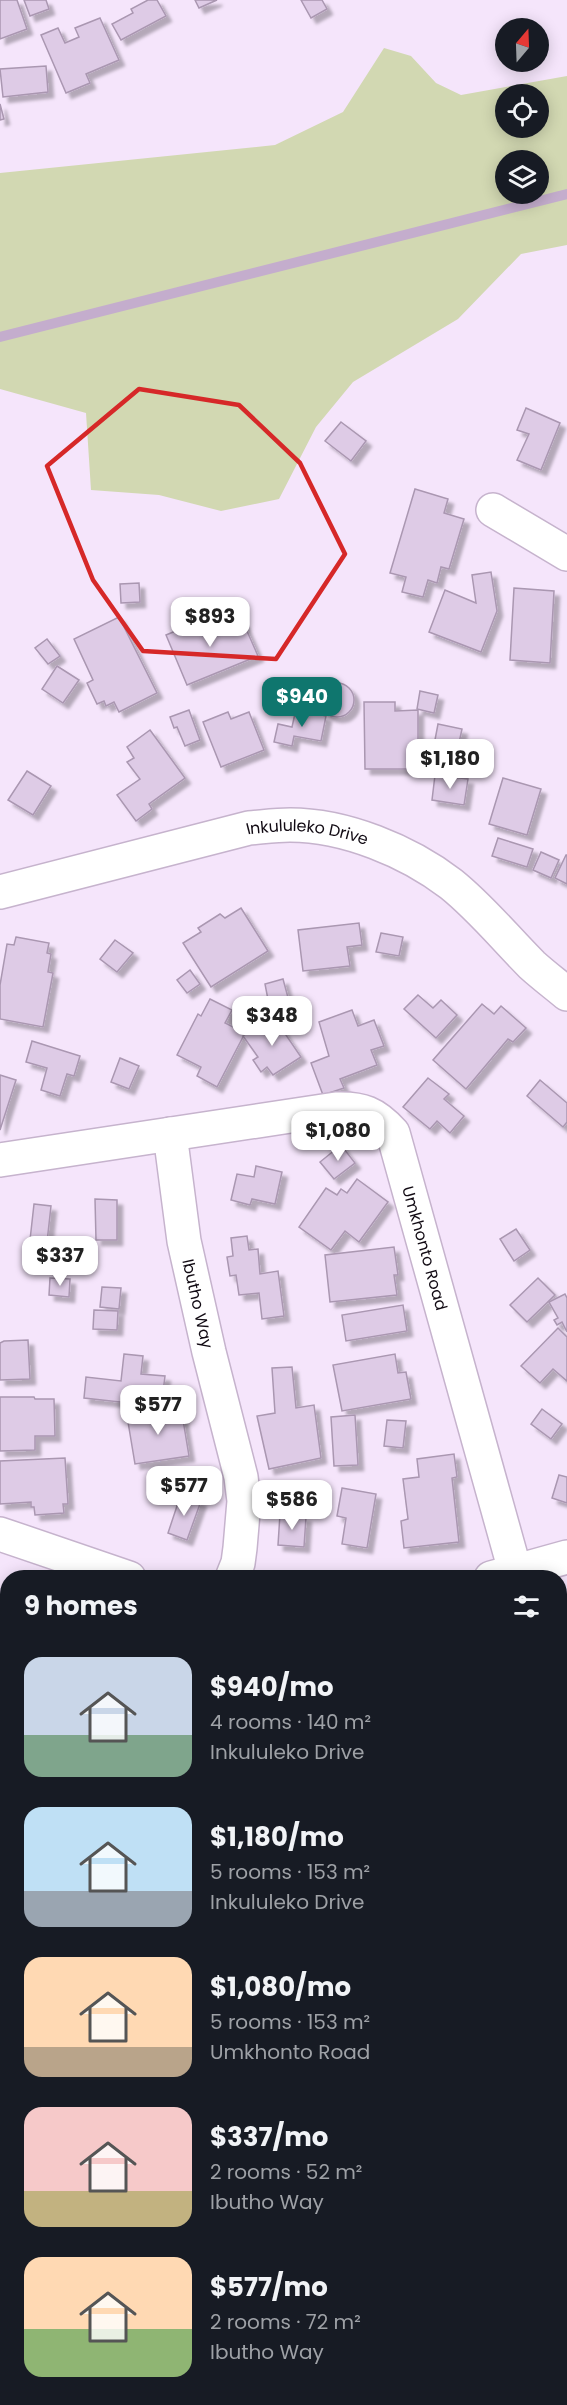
<!DOCTYPE html>
<html lang="en">
<head>
<meta charset="utf-8">
<style>
	:root { --surface:#171b24; --page:#20242c; --text:#f1f3f6; --muted:#9ea1a6; --accent:#0f766e }
	body { margin:0; font-family:Poppins,sans-serif; background:var(--page); color:var(--text); height:100vh; display:flex; flex-direction:column; font-size:22px; white-space:nowrap }
	* { box-sizing:border-box; margin:0 }
	p { font-size:20px; color:var(--muted) }
	.icon { flex:none; width:33px; height:33px; fill:none; stroke:currentColor; stroke-width:2; stroke-linecap:round; stroke-linejoin:round }
	.map { position:relative; flex:1; overflow:hidden }
	.details { position:absolute; left:0px; top:1570px; width:567px; height:836px; display:flex; flex-direction:column; background:var(--surface); border-radius:24px 24px 0 0; box-shadow:0 3px 15px #0003 }
	.details>* { flex:none }
	.needle { width:39px; rotate:19deg }
	.fabs { position:absolute; left:495px; top:18px; display:grid; gap:12px }
	.fabs a { display:grid; place-items:center; width:54px; height:54px; border-radius:50%; background:var(--surface); box-shadow:0 3px 15px #0003; font-size:30px }
	.price { position:absolute; translate:-50% -51px; padding:0 14px; border-radius:12px; background:#fff; color:#222; font-size:20px; line-height:39px; filter:drop-shadow(0 2px 3px #0008) }
	.price::after { content:''; position:absolute; left:50%; top:36px; width:18px; height:14px; margin-left:-9px; background:inherit; clip-path:polygon(0 0,100% 0,50% 100%) }
	.price.selected { background:var(--accent); color:#fff }
	ul { padding:0; list-style:none }
	li { display:flex; align-items:center; gap:18px; height:150px; padding:0 24px }
	li span { display:grid; place-items:center; flex:none; width:168px; height:120px; border-radius:18px; color:#555 }
	li>.icon { margin-inline-start:auto }
	span .icon { width:72px; height:72px; fill:#fffc; stroke-width:1 }
	li b { font-size:26px }
	h2 { display:flex; justify-content:space-between; align-items:center; height:72px; padding:0 24px; font-size:26px }
	.map>svg:first-child { display:block }
</style>
</head>
<body>
<div class="map">
<svg width="567" height="2405" viewBox="0 0 567 2405">
	<defs>
		<filter id="shadow"><feDropShadow dx="5.5" dy="5.5" stdDeviation="1.5" flood-color="#0004"/></filter>
	</defs>
	<rect width="100%" height="100%" fill="#f5e5fb"/>
	<!-- green -->
	<g fill="#d2d8b2" fill-rule="evenodd">
		<path d="M384,48L411,56L436,83L461,95L567,76V245L521,254L458,319L353,382L316,427L279,499L221,511L159,495L91,490L86,413L0,389V173L275,145L343,112ZM506,94H538V128H506ZM506,160H538V194H506Z"/>
		<polygon points="124,2398 417,2398 433,2405 117,2405"/>
	</g>
	<g fill="none" stroke-linecap="round" stroke-linejoin="round">
		<!-- stream -->
		<polyline stroke="#c4adcd" stroke-width="10" points="0,337 567,194"/>
	</g>
	<!-- building -->
	<g fill="#decbe6" stroke="#aa97b1" stroke-width="1.5" filter="url(#shadow)">
		<polygon points="0,0 17,0 27,29 0,39"/>
		<polygon points="24,0 46,0 49,9 30,16"/>
		<polygon points="148,0 157,0 166,16 121,40 112,24 133,13 131,9"/>
		<polygon points="195,0 217,0 199,8"/>
		<polygon points="301,0 322,0 327,9 311,18"/>
		<polygon points="100,18 119,60 86,74 90,83 66,93 41,35 58,28 65,43 79,37 75,28"/>
		<polygon points="46,66 48,92 3,97 0,69"/>
		<polygon points="0,104 4,119 0,120"/>
		<polygon points="526,408 560,423 541,470 517,460 529,434 517,430"/>
		<polygon points="341,422 366,441 351,461 325,441"/>
		<polygon points="415,489 448,499 444,513 464,519 449,569 441,567 437,583 428,580 423,597 402,592 406,577 390,573"/>
		<polygon points="491,572 497,611 481,652 429,632 445,590 476,603 472,575"/>
		<polygon points="139,583 140,602 121,603 120,584"/>
		<polygon points="514,588 554,591 550,663 510,660"/>
		<polygon points="217,614 224,630 243,622 258,656 187,685 166,635"/>
		<polygon points="119,617 157,693 119,712 114,702 106,706 104,701 97,704 87,683 93,680 74,639"/>
		<polygon points="47,639 60,656 48,664 35,648"/>
		<polygon points="57,666 79,680 63,703 42,689"/>
		<circle cx="337" cy="700" r="17"/>
		<polygon points="420,691 438,695 434,713 417,709"/>
		<polygon points="364,702 395,702 395,711 418,710 418,769 365,769"/>
		<polygon points="296,709 326,716 321,741 294,736 292,746 274,742 278,724 292,727"/>
		<polygon points="189,710 200,740 185,746 177,727 174,728 170,717"/>
		<polygon points="228,712 231,719 249,712 264,750 221,767 203,722"/>
		<polygon points="438,724 462,729 454,766 431,761"/>
		<polygon points="150,730 185,778 149,804 152,809 136,821 117,795 140,779 127,762 134,758 127,747"/>
		<polygon points="27,771 51,786 33,815 8,800"/>
		<polygon points="435,775 468,779 464,805 432,800"/>
		<polygon points="503,778 541,789 527,835 489,824"/>
		<polygon points="498,838 533,849 527,867 492,856"/>
		<polygon points="541,852 559,860 551,878 533,870"/>
		<polygon points="566,855 567,855 567,884 555,878"/>
		<polygon points="241,908 268,951 211,987 183,943 201,932 198,928 220,914 225,918"/>
		<polygon points="359,923 362,945 347,947 350,966 303,971 298,930"/>
		<polygon points="381,933 403,937 399,956 376,952"/>
		<polygon points="16,937 49,943 47,953 51,954 48,972 53,973 43,1027 0,1019 0,985 7,944 14,945"/>
		<polygon points="115,940 133,953 117,972 100,959"/>
		<polygon points="190,970 200,984 187,993 177,980"/>
		<polygon points="283,979 290,1005 270,1010 265,984"/>
		<polygon points="418,995 433,1008 441,1000 457,1015 436,1038 404,1009"/>
		<polygon points="210,999 232,1010 225,1023 245,1033 217,1087 197,1076 201,1067 177,1055 198,1014 201,1016"/>
		<polygon points="482,1004 494,1014 501,1006 526,1028 513,1042 508,1039 466,1089 433,1060"/>
		<polygon points="352,1010 358,1026 374,1020 384,1046 371,1050 377,1065 340,1079 344,1088 323,1095 311,1063 329,1056 319,1022"/>
		<polygon points="273,1016 301,1057 273,1075 267,1067 261,1072 253,1060 258,1057 243,1036"/>
		<polygon points="32,1041 80,1056 74,1076 67,1074 60,1096 41,1090 47,1068 26,1062"/>
		<polygon points="120,1058 139,1066 129,1089 111,1082"/>
		<polygon points="0,1075 16,1080 0,1130"/>
		<polygon points="428,1078 449,1094 444,1099 464,1116 450,1133 437,1121 430,1129 403,1107"/>
		<polygon points="540,1080 567,1103 567,1122 563,1127 527,1096"/>
		<polygon points="341,1145 355,1163 334,1179 320,1162"/>
		<polygon points="256,1166 282,1172 275,1204 252,1199 250,1205 231,1200 237,1174 254,1177"/>
		<polygon points="357,1179 388,1202 359,1242 345,1231 331,1250 299,1227 326,1188 337,1195 341,1189 347,1193"/>
		<polygon points="95,1199 117,1200 117,1240 96,1240"/>
		<polygon points="34,1204 51,1206 47,1242 30,1240"/>
		<polygon points="516,1229 530,1250 514,1261 500,1239"/>
		<polygon points="247,1236 249,1250 258,1249 260,1274 278,1271 284,1316 262,1319 259,1293 239,1295 236,1275 230,1276 227,1257 233,1256 231,1238"/>
		<polygon points="394,1247 398,1275 394,1275 397,1295 330,1302 325,1255"/>
		<polygon points="50,1278 70,1279 69,1297 49,1295"/>
		<polygon points="538,1278 555,1295 527,1322 510,1305"/>
		<polygon points="102,1287 121,1288 119,1309 100,1307"/>
		<polygon points="565,1294 567,1298 567,1332 562,1322 557,1325 554,1320 558,1318 549,1302"/>
		<polygon points="403,1305 407,1331 346,1341 342,1315"/>
		<polygon points="94,1310 118,1311 117,1330 93,1329"/>
		<polygon points="558,1328 567,1337 567,1381 553,1369 540,1383 521,1366"/>
		<polygon points="28,1340 30,1379 0,1380 0,1343 4,1341"/>
		<polygon points="124,1354 143,1356 141,1374 165,1376 162,1400 138,1397 138,1404 84,1398 86,1377 121,1381"/>
		<polygon points="395,1354 398,1373 406,1372 411,1399 342,1411 333,1365"/>
		<polygon points="292,1367 296,1408 314,1405 321,1458 269,1469 257,1416 275,1413 272,1368"/>
		<polygon points="0,1397 34,1397 35,1399 54,1399 55,1436 35,1436 35,1450 0,1451"/>
		<polygon points="181,1408 189,1456 135,1464 127,1416"/>
		<polygon points="542,1409 562,1424 551,1439 531,1424"/>
		<polygon points="355,1415 358,1465 334,1466 331,1417"/>
		<polygon points="387,1420 406,1421 403,1448 384,1446"/>
		<polygon points="454,1454 457,1477 452,1478 459,1542 404,1548 401,1521 408,1519 403,1479 419,1477 417,1459"/>
		<polygon points="65,1458 68,1504 63,1504 64,1513 35,1515 34,1507 31,1507 31,1502 0,1504 0,1461"/>
		<polygon points="559,1475 567,1477 567,1503 552,1498"/>
		<polygon points="342,1488 376,1494 367,1548 342,1544 346,1518 337,1516"/>
		<polygon points="181,1494 201,1501 187,1540 168,1533"/>
		<polygon points="280,1514 306,1517 304,1547 278,1545"/>
		<polygon points="560,1790 567,1798 567,1847 560,1853"/>
		<polygon points="0,1892 8,1894 7,1936 0,1934"/>
		<polygon points="560,1907 567,1912 567,1927 560,1938"/>
		<polygon points="8,2055 8,2085 0,2085 0,2056"/>
		<polygon points="567,2069 567,2101 560,2104 560,2072"/>
		<polygon points="4,2091 8,2091 8,2126 6,2126"/>
		<polygon points="8,2252 8,2282 0,2283 0,2254"/>
		<polygon points="560,2269 567,2279 567,2292 560,2298"/>
		<polygon points="8,2355 8,2393 0,2395 0,2357"/>
	</g>
	<g fill="none" stroke-linecap="round" stroke-linejoin="round">
		<!-- street casing -->
		<g stroke="#c6b3cd" stroke-width="36">
			<g id="street">
				<polyline points="493,510 567,554"/>
				<path id="s1" d="M0,892L249,828C262,827 276,825 290,825C345,825 408,851 451,884C481,908 505,938 532,965C543,975 555,984 567,994"/>
				<path id="s2" d="M170,1134L184,1241L209,1352L241,1477L244,1501L240,1548L238,1563L232,1578"/>
				<path id="s3" d="M0,1160L336,1109C362,1108 375,1113 393,1133L517,1578"/>
				<polyline points="0,1534 129,1578"/>
				<polyline points="491,1578 567,1557"/>
				<polyline points="560,1718 567,1735"/>
				<polyline points="0,1987 8,1989"/>
				<polyline points="560,2002 567,1998"/>
				<polyline points="0,2182 8,2181"/>
				<polyline points="560,2211 567,2220"/>
			</g>
		</g>
		<!-- street -->
		<use href="#street" stroke="#fff" stroke-width="33"/>
	</g>
	<!-- marked area -->
	<path fill="none" stroke="#d62828" stroke-width="4.5" stroke-linejoin="round" d="M139,389L239,405L300,463L345,554L276,659L143,651L93,580L47,466Z"/>
	<g text-anchor="middle" dominant-baseline="central" stroke-width="4.5" stroke-linejoin="round" paint-order="stroke">
		<!-- street labels -->
		<g font-size="16" fill="#110a13" stroke="#fbf7fd">
			<text stroke="none"><textPath href="#s1" startOffset="316">Inkululeko Drive</textPath></text>
			<text stroke="none"><textPath href="#s3" startOffset="524">Umkhonto Road</textPath></text>
			<text stroke="none"><textPath href="#s2" startOffset="172">Ibutho Way</textPath></text>
		</g>
	</g>
</svg>
<div class="fabs">
<a><svg class="needle" viewBox="-14 -14 28 28"><path d="M0-13l5 13h-10z" fill="#e53935"/><path d="M0 13l5-13h-10z" fill="#9ea1a6"/></svg></a>
<a><svg class="icon" aria-label="locate" viewBox="0 0 24 24"><circle cx="12" cy="12" r="6"/><path d="M12 2v4M12 18v4M2 12h4M18 12h4"/></svg></a>
<a><svg class="icon" aria-label="layers" viewBox="0 0 24 24"><path d="M12 4l9 5-9 5-9-5zM3 14l9 5 9-5"/></svg></a>
</div>
<b class="price" style="left:210px;top:648px">$893</b>
<b class="price selected" style="left:302px;top:728px">$940</b>
<b class="price" style="left:450px;top:790px">$1,180</b>
<b class="price" style="left:272px;top:1047px">$348</b>
<b class="price" style="left:338px;top:1162px">$1,080</b>
<b class="price" style="left:60px;top:1287px">$337</b>
<b class="price" style="left:158px;top:1436px">$577</b>
<b class="price" style="left:184px;top:1517px">$577</b>
<b class="price" style="left:292px;top:1531px">$586</b>
<section class="details">
<h2>9 homes<svg class="icon" aria-label="filters" viewBox="0 0 24 24"><path d="M4 7h16M4 17h16"/><circle cx="9" cy="7" r="2"/><circle cx="15" cy="17" r="2"/></svg></h2>
<ul>
<li><span style="background:linear-gradient(#c9d6e8 65%,#7fa58c 0)"><svg class="icon" aria-label="home" viewBox="0 0 24 24"><path d="M3 11l9-7 9 7M6 9v11h12V9"/></svg></span><div><b>$940/mo</b><p>4 rooms · 140 m²</p><p>Inkululeko Drive</p></div></li>
<li><span style="background:linear-gradient(#bfe0f5 70%,#9aa5b1 0)"><svg class="icon" aria-label="home" viewBox="0 0 24 24"><path d="M3 11l9-7 9 7M6 9v11h12V9"/></svg></span><div><b>$1,180/mo</b><p>5 rooms · 153 m²</p><p>Inkululeko Drive</p></div></li>
<li><span style="background:linear-gradient(#ffd9b3 75%,#b9a48a 0)"><svg class="icon" aria-label="home" viewBox="0 0 24 24"><path d="M3 11l9-7 9 7M6 9v11h12V9"/></svg></span><div><b>$1,080/mo</b><p>5 rooms · 153 m²</p><p>Umkhonto Road</p></div></li>
<li><span style="background:linear-gradient(#f6c9c9 70%,#c2b280 0)"><svg class="icon" aria-label="home" viewBox="0 0 24 24"><path d="M3 11l9-7 9 7M6 9v11h12V9"/></svg></span><div><b>$337/mo</b><p>2 rooms · 52 m²</p><p>Ibutho Way</p></div></li>
<li><span style="background:linear-gradient(#ffd9b3 60%,#8fb573 0)"><svg class="icon" aria-label="home" viewBox="0 0 24 24"><path d="M3 11l9-7 9 7M6 9v11h12V9"/></svg></span><div><b>$577/mo</b><p>2 rooms · 72 m²</p><p>Ibutho Way</p></div></li>
</ul>
</section>
</div>
</body>
</html>
